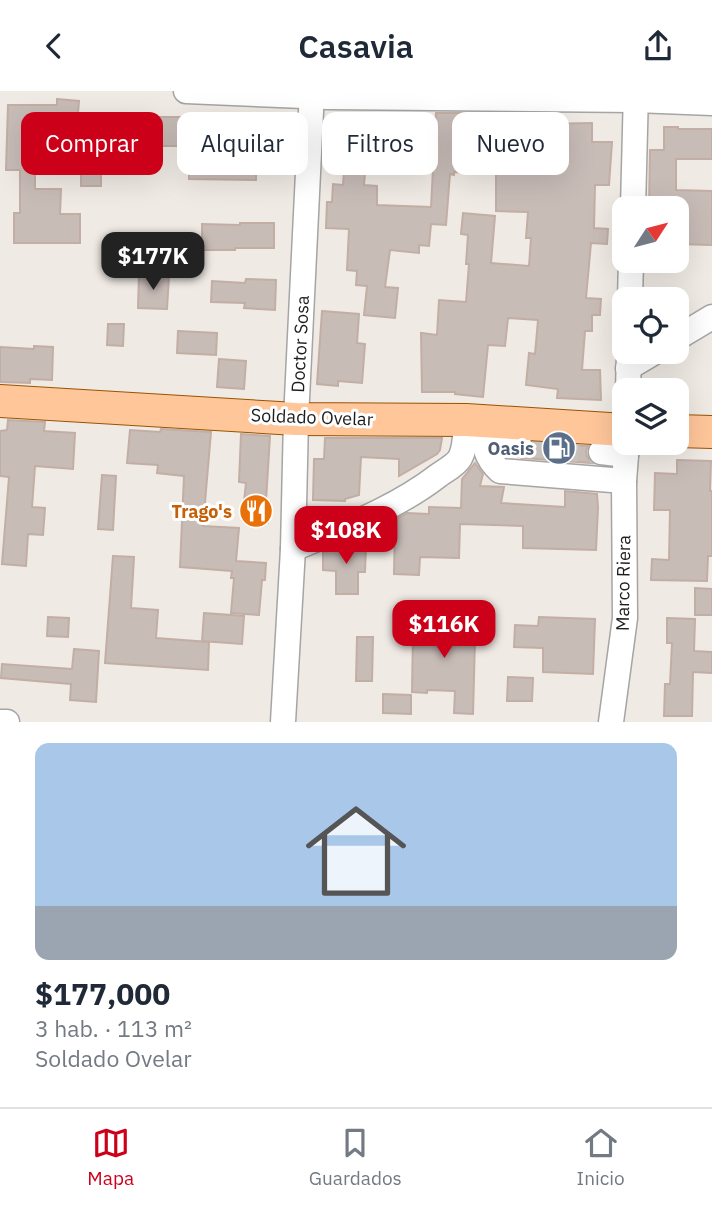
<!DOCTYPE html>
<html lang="es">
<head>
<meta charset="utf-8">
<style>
	:root { --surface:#fff; --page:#f2f2f3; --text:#1f2937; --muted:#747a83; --line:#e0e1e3; --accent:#cd001a }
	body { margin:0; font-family:"IBM Plex Sans",sans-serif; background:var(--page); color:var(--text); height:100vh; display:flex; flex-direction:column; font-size:26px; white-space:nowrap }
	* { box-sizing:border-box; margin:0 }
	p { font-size:23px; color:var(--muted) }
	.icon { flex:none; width:38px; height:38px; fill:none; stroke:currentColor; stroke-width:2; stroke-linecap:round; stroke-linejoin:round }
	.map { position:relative; height:631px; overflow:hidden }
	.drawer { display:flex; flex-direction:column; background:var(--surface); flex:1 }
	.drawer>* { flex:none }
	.top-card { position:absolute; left:21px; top:21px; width:670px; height:63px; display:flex; gap:14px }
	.needle { width:46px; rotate:54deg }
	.controls { position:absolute; left:612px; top:105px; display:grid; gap:14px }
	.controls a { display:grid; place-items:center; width:77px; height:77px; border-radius:14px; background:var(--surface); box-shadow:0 7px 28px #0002; font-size:35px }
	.price { position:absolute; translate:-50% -60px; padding:0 16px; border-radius:14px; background:var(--accent); color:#fff; font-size:23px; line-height:46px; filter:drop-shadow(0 2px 4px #0008) }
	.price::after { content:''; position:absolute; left:50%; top:42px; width:21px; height:16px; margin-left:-10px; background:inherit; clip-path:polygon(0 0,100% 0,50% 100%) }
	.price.active { background:#222; color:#fff }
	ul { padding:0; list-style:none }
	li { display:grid; align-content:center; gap:14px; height:371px; padding:0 35px }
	li span { display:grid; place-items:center; height:217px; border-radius:14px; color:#555 }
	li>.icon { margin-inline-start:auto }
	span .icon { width:126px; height:126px; fill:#fffc; stroke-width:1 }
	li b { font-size:30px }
	.chip { padding:0 24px; border-radius:14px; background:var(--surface); box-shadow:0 7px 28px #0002; font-size:24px; line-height:63px }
	.chip.active { background:var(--accent); color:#fff }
	header { display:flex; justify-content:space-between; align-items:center; height:91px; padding:0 35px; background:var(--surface); font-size:32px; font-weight:600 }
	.tab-bar { display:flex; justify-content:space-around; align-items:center; height:98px; border-top:2px solid var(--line); background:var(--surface); font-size:19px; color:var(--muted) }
	.tab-bar a { display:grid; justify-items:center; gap:4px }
	.tab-bar .active { color:var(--accent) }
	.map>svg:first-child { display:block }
</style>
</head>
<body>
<header><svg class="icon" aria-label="back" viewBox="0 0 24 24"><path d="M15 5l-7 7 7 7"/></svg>Casavia<svg class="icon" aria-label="share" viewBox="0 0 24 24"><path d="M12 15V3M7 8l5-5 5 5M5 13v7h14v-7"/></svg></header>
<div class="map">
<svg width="712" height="631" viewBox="0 0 712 631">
	<rect width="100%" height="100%" fill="#f0eae4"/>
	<!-- building -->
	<g fill="#c8bcb7" stroke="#c2aea5" stroke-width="2">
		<polygon points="57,8 79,10 76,46 48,44 48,48 35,48 35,98 61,98 60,123 80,123 80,152 14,152 14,122 20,122 20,79 6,79 8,14 57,14"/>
		<polygon points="436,22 465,22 466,44 492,44 492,47 526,47 526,27 542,28 542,33 592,32 592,51 612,51 609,94 595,94 594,137 608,138 607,153 591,152 586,207 601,208 600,224 592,224 592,240 585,240 582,279 600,279 601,309 557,307 558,298 526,294 529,262 535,263 538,229 508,227 505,255 488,254 483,306 455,303 455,301 422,301 421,242 437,244 439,209 466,211 469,173 466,173 468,144 461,143 463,122 495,125 491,172 529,175 531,147 526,147 528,121 496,120 496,82 454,81 454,84 450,83 446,134 431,133 429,155 419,154 419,162 390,159 385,196 398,197 395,227 364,224 367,195 356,194 357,180 347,179 349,138 326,137 327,111 332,111 333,93 343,94 346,52 329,51 330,28 357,30 357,33 365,35 386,36 384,59 367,58 364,94 377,95 377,114 431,116"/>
		<polygon points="231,25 250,25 250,30 286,31 286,65 256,65 256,89 189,88 189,55 162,55 162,48 120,48 120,26 195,26 195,33 231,33"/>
		<polygon points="664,36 678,36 678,38 712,38 712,68 676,68 676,99 712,100 712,154 677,153 677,117 649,117 650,59 664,59"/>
		<rect x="81" y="70" width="20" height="25"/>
		<polygon points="240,132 274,132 274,157 235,157 235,159 202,159 202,133 240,134"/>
		<polygon points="139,183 169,185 167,218 138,217"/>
		<polygon points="246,188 276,189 275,219 244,217 245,212 211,211 212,190 245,192"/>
		<polygon points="322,220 359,223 357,252 365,253 362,292 338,290 338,295 317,293"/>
		<polygon points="108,233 124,233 123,255 107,254"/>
		<polygon points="178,240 217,242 216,264 177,262"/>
		<polygon points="34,255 53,256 52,289 30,288 30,292 0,291 0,256 34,258"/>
		<polygon points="219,268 246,270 244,298 217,296"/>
		<polygon points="8,329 45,331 44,340 75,342 73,378 35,375 32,416 45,417 43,444 28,443 26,475 2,473 9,386 0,385 0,340 7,339"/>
		<polygon points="161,338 211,341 203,435 239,437 236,470 266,472 265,489 262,489 259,524 231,522 234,487 231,487 232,480 180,476 184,385 157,382 158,374 127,372 130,339 160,341"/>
		<polygon points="241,343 270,345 266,410 270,411 268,432 242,429 246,392 239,391"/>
		<polygon points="325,347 442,347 440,359 437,363 399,385 399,368 361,366 359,404 345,408 345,410 313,409 314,368 324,368"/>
		<polygon points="533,352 588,355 586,360 587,366 592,372 523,367 531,362"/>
		<polygon points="677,369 711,370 710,400 712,400 712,465 708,465 707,490 651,489 652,468 669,469 670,419 654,419 655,382 677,383"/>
		<polygon points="475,372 483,383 480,395 504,396 501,412 565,416 565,400 597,403 598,417 596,459 523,457 523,435 460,433 459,467 420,466 419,484 394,483 395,429 407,422 429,423 429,416 461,417 462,388"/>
		<polygon points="102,384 116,385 113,439 98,438"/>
		<polygon points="345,452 366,454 365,481 358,481 358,503 336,503 336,480 323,479 323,461"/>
		<polygon points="113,465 134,466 131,517 158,519 156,547 209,551 208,579 105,572"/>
		<polygon points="695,497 712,498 712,524 695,524"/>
		<polygon points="204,522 244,525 242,553 202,550"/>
		<polygon points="409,524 477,538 475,548 473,623 454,622 455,600 427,599 427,602 412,601 413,543 405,541"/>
		<polygon points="48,526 69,527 68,546 47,545"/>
		<polygon points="539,526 595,528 593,583 543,581 543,557 514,556 515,534 538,535"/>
		<polygon points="667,527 695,528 694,560 712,561 712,582 693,581 692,625 664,625 665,593 670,593 672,552 667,552"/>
		<polygon points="357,546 373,546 372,590 356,590"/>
		<polygon points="74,558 99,560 96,611 70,609 71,593 1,587 2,573 72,578"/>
		<polygon points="508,586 533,587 532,610 507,610"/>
		<polygon points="383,603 411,604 411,623 383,622"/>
	</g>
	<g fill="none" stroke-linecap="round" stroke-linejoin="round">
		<!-- minor-tunnel -->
		<polyline stroke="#c6c1bc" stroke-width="24" stroke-dasharray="24 12" stroke-linecap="butt" points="519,353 601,361"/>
		<!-- minor casing -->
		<g stroke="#a5a5a5" stroke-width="27">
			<g id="minor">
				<polyline points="186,0 328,6 635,9 712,12"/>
				<polyline points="633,117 636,0"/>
				<polyline points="630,208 631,170"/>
				<polyline points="677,247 712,226"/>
				<polyline points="628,277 655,261"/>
				<polyline points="628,299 629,261"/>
				<path d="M484,330C485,353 482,363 500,380L624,390"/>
				<polyline points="485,351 519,353"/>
				<polyline points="601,361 626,364"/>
				<path d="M293,458C343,437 395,418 439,384C446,379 456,374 460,367C466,356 465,341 466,329"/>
				<polyline points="0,631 7,631"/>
				<polyline points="283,631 293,458 296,328 312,0"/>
				<polyline points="611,631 625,527 624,390 627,352"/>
			</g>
		</g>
		<!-- major casing -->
		<g stroke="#995300" stroke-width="34">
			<g id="major">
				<polyline points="0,310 296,328 466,329 625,339"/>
				<polyline points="677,340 712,341"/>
			</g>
		</g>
		<!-- minor -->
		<use href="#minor" stroke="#fff" stroke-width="24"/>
		<!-- major -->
		<use href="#major" stroke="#ffc69a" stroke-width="32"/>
	</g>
	<!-- icons -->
	<defs>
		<g id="fuel-disc" transform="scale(1.75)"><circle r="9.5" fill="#5c6f8a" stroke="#fff"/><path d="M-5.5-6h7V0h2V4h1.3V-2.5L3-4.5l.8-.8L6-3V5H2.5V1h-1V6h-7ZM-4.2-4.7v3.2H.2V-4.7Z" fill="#fff"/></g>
		<g id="restaurant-disc" transform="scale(1.75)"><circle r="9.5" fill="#e8710a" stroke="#fff"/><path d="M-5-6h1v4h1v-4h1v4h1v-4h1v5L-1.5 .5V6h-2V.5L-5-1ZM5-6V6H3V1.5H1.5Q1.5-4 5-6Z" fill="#fff"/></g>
	</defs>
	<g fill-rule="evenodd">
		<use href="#fuel-disc" x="559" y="357"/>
		<use href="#restaurant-disc" x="256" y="420"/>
	</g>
	<g text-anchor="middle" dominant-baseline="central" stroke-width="6" stroke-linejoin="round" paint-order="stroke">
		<!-- street labels -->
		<g font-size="18" fill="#1e1e1e" stroke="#fff">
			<text transform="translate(300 253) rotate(-87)">Doctor Sosa</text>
			<text transform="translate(312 326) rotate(2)">Soldado Ovelar</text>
			<text transform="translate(623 492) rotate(-89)">Marco Riera</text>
		</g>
		<!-- service labels -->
		<g font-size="18" font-weight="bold" fill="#4e5e75" stroke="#fff" text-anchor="end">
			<text x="534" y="357">Oasis</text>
		</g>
		<!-- food labels -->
		<g font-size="18" font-weight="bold" fill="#c56008" stroke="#fff" text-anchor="end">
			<text x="232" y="420">Trago's</text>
		</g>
	</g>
</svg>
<div class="controls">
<a><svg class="needle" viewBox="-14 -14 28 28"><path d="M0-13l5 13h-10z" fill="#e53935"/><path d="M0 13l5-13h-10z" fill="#747a83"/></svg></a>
<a><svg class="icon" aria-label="locate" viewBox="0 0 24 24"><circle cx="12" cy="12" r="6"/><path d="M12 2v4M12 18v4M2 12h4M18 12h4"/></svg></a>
<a><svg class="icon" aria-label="layers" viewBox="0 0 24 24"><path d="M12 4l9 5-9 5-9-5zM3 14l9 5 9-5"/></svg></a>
</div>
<b class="price active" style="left:153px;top:201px">$177K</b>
<b class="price" style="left:346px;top:475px">$108K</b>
<b class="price" style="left:444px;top:569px">$116K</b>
<div class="top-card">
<a class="chip active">Comprar</a>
<a class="chip">Alquilar</a>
<a class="chip">Filtros</a>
<a class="chip">Nuevo</a>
</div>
</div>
<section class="drawer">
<ul>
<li><span style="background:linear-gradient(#a9c7e8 75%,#9aa5b1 0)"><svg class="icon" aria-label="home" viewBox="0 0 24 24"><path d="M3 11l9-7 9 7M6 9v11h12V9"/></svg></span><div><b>$177,000</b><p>3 hab. · 113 m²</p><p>Soldado Ovelar</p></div></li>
</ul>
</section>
<nav class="tab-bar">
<a class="active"><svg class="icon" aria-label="map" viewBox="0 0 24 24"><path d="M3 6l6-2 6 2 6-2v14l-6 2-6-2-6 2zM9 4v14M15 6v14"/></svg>Mapa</a>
<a><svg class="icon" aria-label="saved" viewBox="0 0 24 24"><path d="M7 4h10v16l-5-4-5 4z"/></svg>Guardados</a>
<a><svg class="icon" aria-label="home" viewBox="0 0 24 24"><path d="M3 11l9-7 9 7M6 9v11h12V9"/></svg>Inicio</a>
</nav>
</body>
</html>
